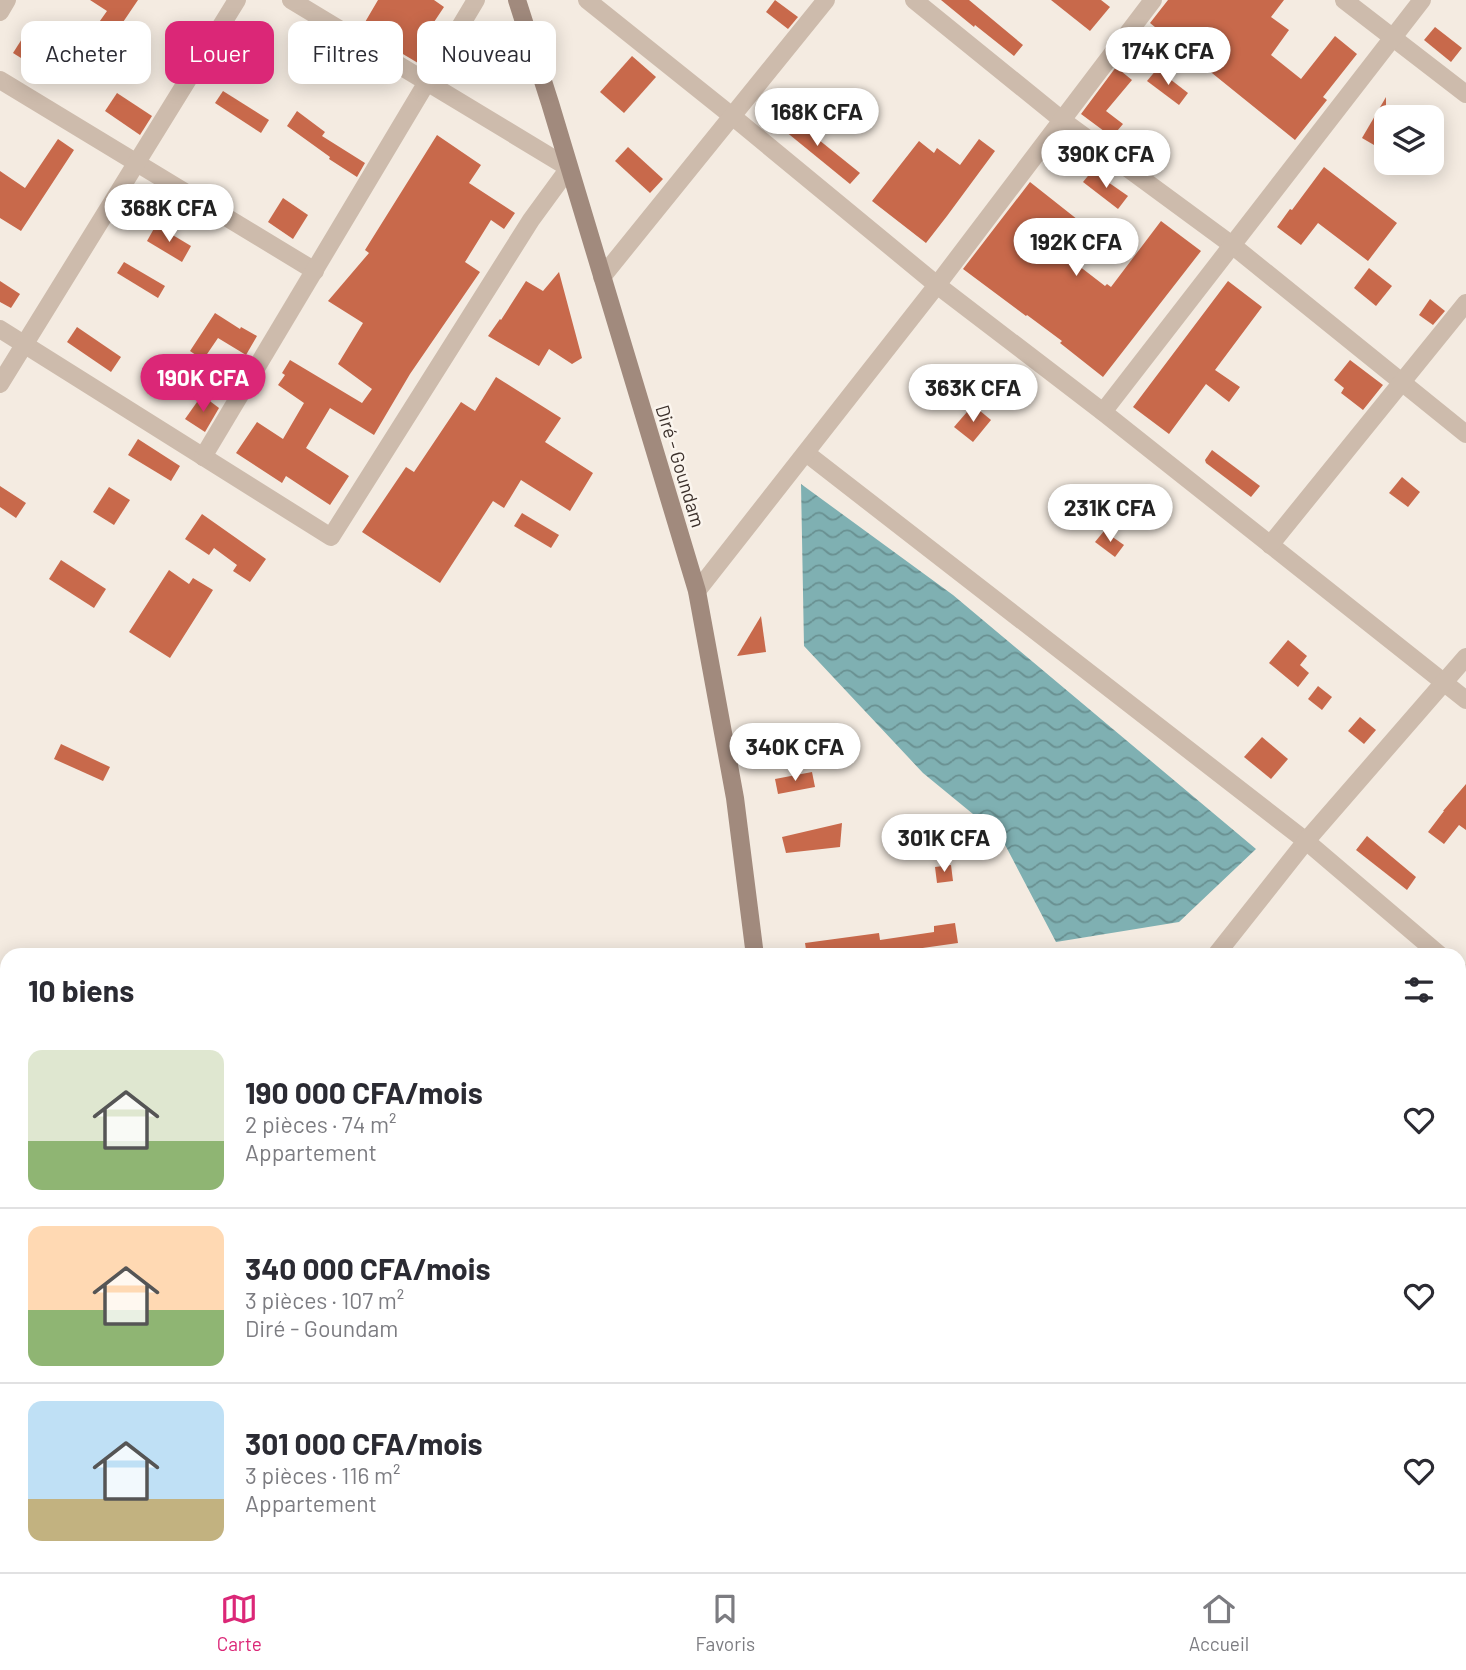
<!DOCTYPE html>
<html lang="fr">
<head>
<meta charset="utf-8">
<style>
	:root { --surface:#fff; --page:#f2f2f3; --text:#2b2b33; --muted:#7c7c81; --line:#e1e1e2; --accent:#db2777 }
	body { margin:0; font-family:Barlow,sans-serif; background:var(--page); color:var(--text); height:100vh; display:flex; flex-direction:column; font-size:26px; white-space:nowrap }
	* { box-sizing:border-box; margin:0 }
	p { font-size:23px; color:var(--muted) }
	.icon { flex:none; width:38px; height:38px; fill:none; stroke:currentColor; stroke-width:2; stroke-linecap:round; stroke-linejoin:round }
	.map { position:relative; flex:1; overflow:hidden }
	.drawer { position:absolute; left:0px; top:948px; width:1466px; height:625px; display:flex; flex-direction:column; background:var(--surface); border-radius:21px 21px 0 0; box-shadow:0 4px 18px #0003 }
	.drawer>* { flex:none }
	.top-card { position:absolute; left:21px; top:21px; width:700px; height:63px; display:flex; gap:14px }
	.controls { position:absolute; left:1374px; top:105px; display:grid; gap:14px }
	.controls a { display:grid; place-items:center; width:70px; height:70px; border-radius:14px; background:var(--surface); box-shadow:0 4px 18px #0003; font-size:35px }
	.price { position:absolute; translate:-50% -60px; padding:0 16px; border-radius:24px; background:#fff; color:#222; font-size:23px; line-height:46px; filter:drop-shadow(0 2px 4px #0008) }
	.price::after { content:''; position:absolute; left:50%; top:42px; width:21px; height:16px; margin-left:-10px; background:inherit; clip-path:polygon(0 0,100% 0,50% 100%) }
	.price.active { background:var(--accent); color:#fff }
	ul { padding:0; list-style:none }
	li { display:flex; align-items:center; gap:21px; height:175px; padding:0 28px }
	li+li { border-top:2px solid var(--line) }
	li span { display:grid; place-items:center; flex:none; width:196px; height:140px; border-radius:14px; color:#555 }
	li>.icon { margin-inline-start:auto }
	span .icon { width:84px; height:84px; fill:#fffc; stroke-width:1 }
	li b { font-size:30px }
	h2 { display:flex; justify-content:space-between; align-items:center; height:84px; padding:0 28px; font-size:30px }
	.chip { padding:0 24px; border-radius:14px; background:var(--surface); box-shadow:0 4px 18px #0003; font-size:24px; line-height:63px }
	.chip.active { background:var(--accent); color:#fff }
	.menu { display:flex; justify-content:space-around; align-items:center; height:98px; border-top:2px solid var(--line); background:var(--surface); font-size:19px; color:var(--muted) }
	.menu a { display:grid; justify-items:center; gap:4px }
	.menu .active { color:var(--accent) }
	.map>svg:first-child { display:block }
</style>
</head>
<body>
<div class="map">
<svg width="1466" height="1572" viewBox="0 0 1466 1572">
	<defs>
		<pattern id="water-waves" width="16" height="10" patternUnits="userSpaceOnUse" patternTransform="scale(1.75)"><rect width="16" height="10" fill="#7fb0b2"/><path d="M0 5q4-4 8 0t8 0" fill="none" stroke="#699091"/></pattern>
	</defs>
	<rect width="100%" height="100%" fill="#f4ebe1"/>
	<!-- water -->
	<polygon fill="url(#water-waves)" points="801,484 953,595 1256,849 1179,922 1056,942 1001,837 923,773 804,646"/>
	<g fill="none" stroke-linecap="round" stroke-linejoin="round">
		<!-- stream -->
		<polyline stroke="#7fb0b2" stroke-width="5" points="0,1374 7,1376"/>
	</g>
	<!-- building -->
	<g fill="#c8694b">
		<polygon points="90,0 138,0 117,31 130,40 120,55 90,35 107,11"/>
		<polygon points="378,0 434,0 444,7 426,34 438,41 423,66 361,29"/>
		<polygon points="775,0 798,17 788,29 766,12"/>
		<polygon points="941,0 969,0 1023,45 1014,56 975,25 974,27"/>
		<polygon points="1051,0 1101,0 1110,7 1090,31"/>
		<polygon points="1168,0 1284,0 1271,17 1289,30 1271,55 1301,79 1335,36 1357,54 1323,97 1327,100 1295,140 1150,23"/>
		<polygon points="1435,27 1462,48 1451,62 1424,40"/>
		<polygon points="27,31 64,55 50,76 13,53"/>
		<polygon points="632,56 656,77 624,113 600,92"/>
		<polygon points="1116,67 1132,80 1106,111 1123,124 1112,137 1081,114"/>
		<polygon points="1157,69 1188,93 1179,105 1147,81"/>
		<polygon points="223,91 269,120 261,133 215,103"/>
		<polygon points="117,93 152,116 140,135 105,111"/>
		<polygon points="1386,97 1386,152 1362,138"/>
		<polygon points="297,111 325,132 322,136 365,163 357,177 329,159 330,157 287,126"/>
		<polygon points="783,111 860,173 850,184 774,122"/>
		<polygon points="437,135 481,165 469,183 515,213 504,229 491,220 465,262 480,272 410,374 374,435 330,408 306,448 349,476 330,505 286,476 282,483 236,453 257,422 283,439 304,403 278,385 285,375 282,373 290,360 362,403 372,389 338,364 363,323 328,301 369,253 365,250"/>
		<polygon points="58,139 74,150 21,231 0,218 0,171 25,188"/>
		<polygon points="979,139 995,151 947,216 926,243 872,201 919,141 934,153 937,148 960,165"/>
		<polygon points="628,147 663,179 650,193 615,161"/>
		<polygon points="1324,167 1397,223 1368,261 1318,223 1301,245 1277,227 1290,209 1292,210"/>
		<polygon points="1092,171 1128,196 1118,209 1083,182"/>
		<polygon points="1030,182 1092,231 1070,259 1105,286 1107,284 1111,287 1161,221 1201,251 1103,377 1060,343 1062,341 1027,315 1026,316 963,269"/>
		<polygon points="283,198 308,215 293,239 268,222"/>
		<polygon points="156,225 191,246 182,262 147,241"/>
		<polygon points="124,262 165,286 158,298 117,273"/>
		<polygon points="1369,268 1392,286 1376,306 1354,288"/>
		<polygon points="559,272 582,358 572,364 549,349 539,366 488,336 500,319 501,320 526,281 543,291"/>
		<polygon points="0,281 20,294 11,308 0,302"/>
		<polygon points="1228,281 1262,307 1215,370 1240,387 1229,402 1206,384 1169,434 1133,407"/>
		<polygon points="1430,299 1445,311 1433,325 1419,315"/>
		<polygon points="215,313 240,329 241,327 257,336 246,355 218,338 203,360 190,351"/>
		<polygon points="77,327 121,357 111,372 67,342"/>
		<polygon points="1350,360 1383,385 1363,410 1341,393 1344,388 1334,380"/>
		<polygon points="496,377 561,418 545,442 593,473 570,511 521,480 504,508 493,501 440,583 362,532 406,467 414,472 461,402 475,411"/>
		<polygon points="202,395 219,408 205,432 185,419"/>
		<polygon points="973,405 991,420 973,442 954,427"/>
		<polygon points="138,439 180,466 171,481 128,455"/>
		<polygon points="1212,450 1260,486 1251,497 1206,463 1205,460"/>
		<polygon points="1402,477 1420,492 1408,507 1389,493"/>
		<polygon points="0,486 26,503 16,518 0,507"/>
		<polygon points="109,487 130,500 114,525 93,512"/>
		<polygon points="522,513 559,535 551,548 514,526"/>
		<polygon points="202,514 266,559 250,582 233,571 237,565 214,548 209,555 185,539"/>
		<polygon points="1104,531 1124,545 1115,557 1095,542"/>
		<polygon points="61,560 106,589 94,608 49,579"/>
		<polygon points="169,570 189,584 193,578 213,590 170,658 129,632"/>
		<polygon points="761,616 766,652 737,656"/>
		<polygon points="1288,640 1307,656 1300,665 1309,673 1298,687 1269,663"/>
		<polygon points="1318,686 1332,697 1322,710 1308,699"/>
		<polygon points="1360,717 1376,730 1364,744 1348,731"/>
		<polygon points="1262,737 1288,759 1271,779 1244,757"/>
		<polygon points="61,744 110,767 103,781 54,759"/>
		<polygon points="812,772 815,787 778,794 775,779"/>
		<polygon points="1466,784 1466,830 1459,825 1444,844 1428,832 1444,811 1443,811"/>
		<polygon points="842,823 840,847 786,853 782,837"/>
		<polygon points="1367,836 1416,877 1407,890 1356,850"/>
		<polygon points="951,865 953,881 937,883 935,867"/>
		<polygon points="955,923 958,943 866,956 807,956 805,943 879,933 880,940 934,932 934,926"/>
	</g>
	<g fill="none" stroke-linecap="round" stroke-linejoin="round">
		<!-- path -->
		<g stroke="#b9a596" stroke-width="3.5" stroke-dasharray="3.5 3.5" stroke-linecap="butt">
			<polyline points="439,1566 451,1572"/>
			<polyline points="732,1566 736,1572"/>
			<polyline points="758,1566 759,1572"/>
		</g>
		<!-- street -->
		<g stroke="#cdbbac" stroke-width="18">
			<polyline points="587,0 732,116 937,285 1103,412 1466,700"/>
			<polyline points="914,0 1062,120 1232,245 1466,434"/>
			<polyline points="1344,0 1466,94"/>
			<polyline points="0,12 7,0"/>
			<polyline points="0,80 315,271"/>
			<polyline points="602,277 826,0"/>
			<polyline points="0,329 331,537 531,220 569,168 291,0"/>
			<polyline points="0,384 237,0"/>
			<polyline points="1103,412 1422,0"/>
			<polyline points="806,453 1306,841 1441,956"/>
			<polyline points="203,457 476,0"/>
			<polyline points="1270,545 1466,303"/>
			<polyline points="697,591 937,285 1153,0"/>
			<polyline points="1215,956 1306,841 1466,657"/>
			<polyline points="1460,971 1466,977"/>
			<polyline points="1460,1009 1466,1002"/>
			<polyline points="1460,1225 1466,1225"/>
			<polyline points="1460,1425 1466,1476"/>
			<polyline points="1460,1538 1466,1537"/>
			<polyline points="1070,1566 1071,1572"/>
			<polyline points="1277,1566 1278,1572"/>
			<polyline points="1201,1572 1243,1566"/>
		</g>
		<!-- secondary -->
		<g stroke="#a18a7d" stroke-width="18">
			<polyline points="517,0 550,103 697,591 735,798 755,956"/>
			<polyline points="803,1566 804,1572"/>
		</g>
	</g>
	<g text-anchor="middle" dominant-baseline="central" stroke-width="5" stroke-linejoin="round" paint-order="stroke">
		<!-- street labels -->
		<g font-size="19" fill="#3b302b" stroke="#fbf5ee">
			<text transform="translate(681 466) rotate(73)">Diré - Goundam</text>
		</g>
	</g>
</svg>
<div class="controls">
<a><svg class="icon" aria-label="layers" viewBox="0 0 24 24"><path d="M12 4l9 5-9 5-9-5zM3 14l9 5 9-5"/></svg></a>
</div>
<b class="price" style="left:1168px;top:87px">174K CFA</b>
<b class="price" style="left:817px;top:148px">168K CFA</b>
<b class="price" style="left:1106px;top:190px">390K CFA</b>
<b class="price" style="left:169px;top:244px">368K CFA</b>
<b class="price" style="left:1076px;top:278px">192K CFA</b>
<b class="price active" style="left:203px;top:414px">190K CFA</b>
<b class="price" style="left:973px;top:424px">363K CFA</b>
<b class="price" style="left:1110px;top:544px">231K CFA</b>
<b class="price" style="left:795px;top:783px">340K CFA</b>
<b class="price" style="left:944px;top:874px">301K CFA</b>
<div class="top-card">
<a class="chip">Acheter</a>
<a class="chip active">Louer</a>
<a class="chip">Filtres</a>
<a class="chip">Nouveau</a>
</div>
<section class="drawer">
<h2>10 biens<svg class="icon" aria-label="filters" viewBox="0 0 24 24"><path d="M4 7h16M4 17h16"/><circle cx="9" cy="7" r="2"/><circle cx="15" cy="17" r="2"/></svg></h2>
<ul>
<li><span style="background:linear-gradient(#dfe7d0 65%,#8fb573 0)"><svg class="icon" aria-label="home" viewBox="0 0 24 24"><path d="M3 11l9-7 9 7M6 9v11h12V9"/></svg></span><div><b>190 000 CFA/mois</b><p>2 pièces · 74 m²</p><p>Appartement</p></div><svg class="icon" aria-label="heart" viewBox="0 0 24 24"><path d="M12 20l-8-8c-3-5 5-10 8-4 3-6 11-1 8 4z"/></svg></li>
<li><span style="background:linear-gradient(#ffd9b3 60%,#8fb573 0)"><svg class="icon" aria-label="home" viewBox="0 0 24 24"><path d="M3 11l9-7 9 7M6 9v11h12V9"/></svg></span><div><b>340 000 CFA/mois</b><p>3 pièces · 107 m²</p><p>Diré - Goundam</p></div><svg class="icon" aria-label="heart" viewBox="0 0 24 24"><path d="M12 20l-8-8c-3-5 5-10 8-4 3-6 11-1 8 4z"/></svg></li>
<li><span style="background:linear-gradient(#bfe0f5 70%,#c2b280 0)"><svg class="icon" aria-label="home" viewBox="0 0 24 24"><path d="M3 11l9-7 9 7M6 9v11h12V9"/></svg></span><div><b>301 000 CFA/mois</b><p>3 pièces · 116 m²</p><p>Appartement</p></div><svg class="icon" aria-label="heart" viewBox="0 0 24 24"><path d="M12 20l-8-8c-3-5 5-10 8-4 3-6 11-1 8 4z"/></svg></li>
</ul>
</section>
</div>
<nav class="menu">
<a class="active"><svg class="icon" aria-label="map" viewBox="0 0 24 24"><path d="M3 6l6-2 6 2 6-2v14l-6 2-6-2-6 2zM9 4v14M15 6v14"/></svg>Carte</a>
<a><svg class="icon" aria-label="saved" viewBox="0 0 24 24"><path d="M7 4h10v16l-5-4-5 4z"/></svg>Favoris</a>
<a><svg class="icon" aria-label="home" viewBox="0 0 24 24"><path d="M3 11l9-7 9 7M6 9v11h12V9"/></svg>Accueil</a>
</nav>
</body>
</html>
